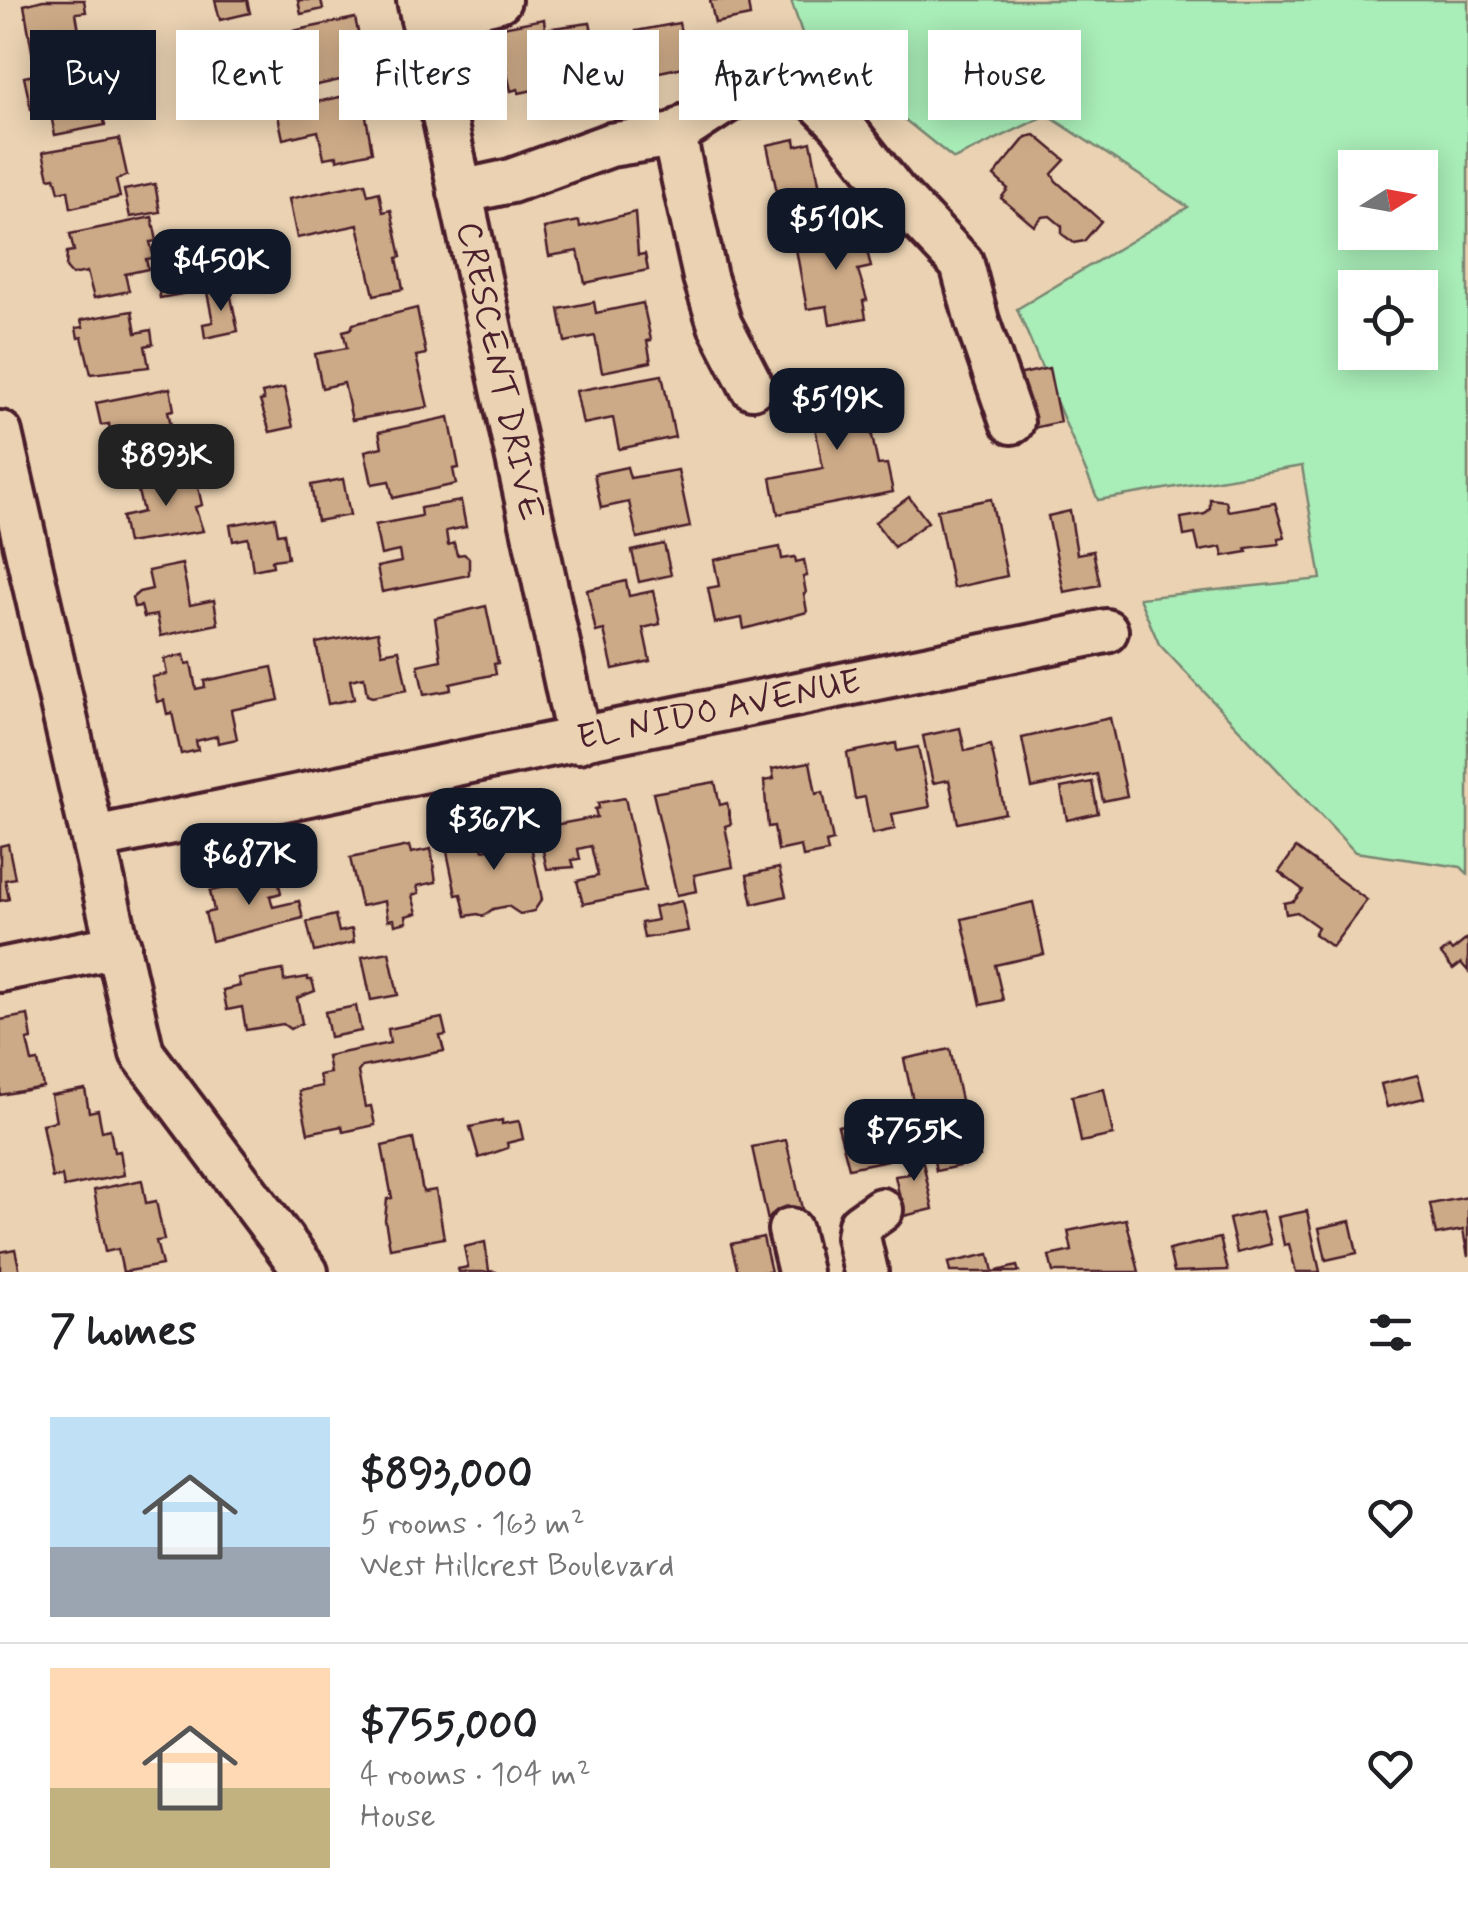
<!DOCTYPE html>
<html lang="en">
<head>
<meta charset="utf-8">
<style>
	:root { --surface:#fff; --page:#f6f6f6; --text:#202124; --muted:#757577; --line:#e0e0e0; --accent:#111827 }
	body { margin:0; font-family:Mynerve,sans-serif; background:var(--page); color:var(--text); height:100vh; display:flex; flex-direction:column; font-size:38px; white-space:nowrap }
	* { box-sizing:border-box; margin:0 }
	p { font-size:32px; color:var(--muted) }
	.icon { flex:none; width:55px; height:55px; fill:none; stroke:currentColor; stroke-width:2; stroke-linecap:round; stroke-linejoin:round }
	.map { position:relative; height:1272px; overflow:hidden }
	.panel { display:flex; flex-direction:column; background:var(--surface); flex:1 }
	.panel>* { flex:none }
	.hud { position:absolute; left:30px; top:30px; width:1410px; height:90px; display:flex; gap:20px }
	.needle { width:65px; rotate:79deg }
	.fabs { position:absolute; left:1338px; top:150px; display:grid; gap:20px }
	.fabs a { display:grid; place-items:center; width:100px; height:100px; border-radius:0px; background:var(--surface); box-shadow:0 5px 25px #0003; font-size:50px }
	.price { position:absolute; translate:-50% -85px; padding:0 22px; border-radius:20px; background:var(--accent); color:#fff; font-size:32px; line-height:65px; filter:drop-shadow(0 2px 5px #0008) }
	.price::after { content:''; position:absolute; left:50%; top:60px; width:30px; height:22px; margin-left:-15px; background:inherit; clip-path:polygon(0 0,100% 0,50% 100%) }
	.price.on { background:#222; color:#fff }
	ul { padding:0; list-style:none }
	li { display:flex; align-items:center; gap:30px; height:250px; padding:0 50px }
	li+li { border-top:2px solid var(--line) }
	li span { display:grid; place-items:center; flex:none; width:280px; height:200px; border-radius:0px; color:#555 }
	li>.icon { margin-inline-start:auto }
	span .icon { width:120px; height:120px; fill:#fffc; stroke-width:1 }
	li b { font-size:42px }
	h2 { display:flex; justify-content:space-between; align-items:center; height:120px; padding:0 50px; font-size:42px }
	.tag { padding:0 35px; border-radius:0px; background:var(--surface); box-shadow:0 5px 25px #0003; font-size:35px; line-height:90px }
	.tag.on { background:var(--accent); color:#fff }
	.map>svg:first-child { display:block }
</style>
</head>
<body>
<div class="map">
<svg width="1468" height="1272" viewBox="0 0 1468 1272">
	<rect width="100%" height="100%" fill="#ead2b2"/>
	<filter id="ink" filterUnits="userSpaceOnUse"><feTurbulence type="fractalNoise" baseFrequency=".01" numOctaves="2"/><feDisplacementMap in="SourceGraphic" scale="20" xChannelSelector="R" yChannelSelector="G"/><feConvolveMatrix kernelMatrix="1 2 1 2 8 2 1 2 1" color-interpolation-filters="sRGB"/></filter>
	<g filter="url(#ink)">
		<!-- green -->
		<path fill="#a9edb8" stroke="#7a8672" stroke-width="2.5" fill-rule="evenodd" d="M791,0H1468V874L1461,867L1355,852L1159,644L1139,598L1321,579L1302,466L1098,500L1017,309L1188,207L1047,115L954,159L804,39ZM1355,168H1420V232H1355ZM1355,288H1420V352H1355Z"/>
		<!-- building -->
		<g fill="#cdaa87" stroke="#4a1f2b" stroke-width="2.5">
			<polygon points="43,0 84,0 86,12 76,13 82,49 33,57 24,5"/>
			<polygon points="215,0 247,0 250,13 220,20"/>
			<polygon points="298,0 321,0 323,9 301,14"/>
			<polygon points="710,0 762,0 748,3 750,16 715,23"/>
			<polygon points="355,18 362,50 344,54 349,78 295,90 290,66 252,74 245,41"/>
			<polygon points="544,19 545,29 590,23 597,53 581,56 586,79 519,93 518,89 511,91 497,28"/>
			<polygon points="679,23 688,66 645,75 636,31"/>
			<polygon points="114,59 123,103 118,104 119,111 103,116 105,125 55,135 49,105 31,109 24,77"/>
			<polygon points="362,92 372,152 337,160 337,156 324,158 318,131 283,139 277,111"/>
			<polygon points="1035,135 1065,160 1052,174 1056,181 1101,221 1084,241 1074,243 1062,234 1062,226 1050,216 1042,217 1034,226 1001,198 1008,189 994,176 1026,137"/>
			<polygon points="119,139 127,175 116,180 120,197 71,208 68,190 59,192 55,177 49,178 43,152"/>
			<polygon points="795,139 796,146 811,142 820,188 778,197 767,145"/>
			<polygon points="365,183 368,195 379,192 383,212 391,210 401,257 397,258 403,289 374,295 358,225 297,238 289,199"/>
			<polygon points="155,184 160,212 130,217 124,190"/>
			<polygon points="635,212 638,255 645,254 648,270 585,283 578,251 549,256 544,228 579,221 580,227"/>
			<polygon points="152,217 157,241 150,242 154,258 146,259 148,269 125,274 129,291 94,298 87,272 72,275 66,268 67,252 74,251 70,234"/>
			<polygon points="859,218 871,267 858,270 867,300 863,301 866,318 830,324 827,306 807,309 796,249 834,242 831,223"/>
			<polygon points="181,263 187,293 160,298 155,267"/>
			<polygon points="229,287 238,331 205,338 203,324 213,322 207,292"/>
			<polygon points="594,302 596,313 643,303 651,340 647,341 651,362 602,372 595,336 565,342 559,309"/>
			<polygon points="417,308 426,354 416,356 428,407 352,420 344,383 322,388 315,354 347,348 343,331 351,329 353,324"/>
			<polygon points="132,311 136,333 151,330 153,344 145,346 149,367 91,374 82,337 78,338 76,328 83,327 81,320"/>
			<polygon points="1049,368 1060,422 1024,430 1013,376"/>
			<polygon points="662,375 675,437 619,449 613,418 583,424 576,391"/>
			<polygon points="867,382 876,430 871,431 878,465 887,464 893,492 778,514 771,478 823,468 814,422 806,424 800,395"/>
			<polygon points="170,388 174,410 168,411 176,450 114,462 109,424 101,425 96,403"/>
			<polygon points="284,388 293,427 270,432 260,401 264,400 262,393"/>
			<polygon points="449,417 459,468 453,469 456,484 393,498 389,481 372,484 365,451 382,447 379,432"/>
			<polygon points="228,432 233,455 205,459 201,437"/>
			<polygon points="627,467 630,478 678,470 690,527 637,538 629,502 601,508 594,474"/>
			<polygon points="194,469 202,505 195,507 203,531 127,543 122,517 143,512 137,487 163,481 162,476"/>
			<polygon points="343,479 350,515 317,521 311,485"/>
			<polygon points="909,497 928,522 894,547 875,522"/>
			<polygon points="991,499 1007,576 953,588 937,510"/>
			<polygon points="1210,499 1226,501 1228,511 1275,503 1285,537 1278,538 1279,544 1246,548 1247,552 1223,556 1221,547 1199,551 1195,534 1184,536 1181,518 1205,514 1210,508"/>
			<polygon points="461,501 466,527 446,531 448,545 454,543 457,555 464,554 469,558 469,575 382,592 377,567 401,562 399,551 381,555 375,525 421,516 420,508"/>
			<polygon points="1070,511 1077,554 1093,551 1100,585 1064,592 1048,516"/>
			<polygon points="275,517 278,534 284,533 288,558 272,560 273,566 253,570 248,538 233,541 230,525"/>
			<polygon points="664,544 671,575 639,582 632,551"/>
			<polygon points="780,547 782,559 795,557 796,562 804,560 807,576 803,577 806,593 804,594 807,612 744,629 742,618 715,623 708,588 719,586 714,560"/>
			<polygon points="182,564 190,605 214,600 218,624 161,636 157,615 144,617 141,606 134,607 132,598 139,592 152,589 148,571"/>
			<polygon points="626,581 629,596 653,591 660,624 643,628 650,661 613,669 604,630 596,632 587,590"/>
			<polygon points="486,606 498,663 494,664 496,674 450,684 451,690 424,695 418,665 441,660 435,618"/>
			<polygon points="378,632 382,653 399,650 407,690 372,697 367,695 364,677 350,680 354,699 328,704 316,643"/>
			<polygon points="184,655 186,664 191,663 196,689 205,687 204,681 272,667 279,700 231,710 237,739 218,743 217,736 196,741 198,750 181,754 172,713 167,714 164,700 157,702 152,677 167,674 164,659"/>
			<polygon points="1110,718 1127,796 1103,801 1097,774 1032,788 1022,738"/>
			<polygon points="960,728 965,751 991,745 1005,813 958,823 949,780 933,783 923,736"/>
			<polygon points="896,743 897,751 918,747 930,807 892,814 895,829 872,834 865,797 855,799 847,753"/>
			<polygon points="810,762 816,794 823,792 833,841 826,843 828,852 803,857 801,846 778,851 774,826 768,827 764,781 774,779 772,769"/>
			<polygon points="715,782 720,805 727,803 731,824 725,826 733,867 694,875 697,891 677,895 653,793"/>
			<polygon points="1092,782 1098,813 1067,820 1061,788"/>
			<polygon points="625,798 645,891 583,904 577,881 598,876 591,846 578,849 580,859 572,860 574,867 547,869 538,828 597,817 595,809 599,808 598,803"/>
			<polygon points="479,830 483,850 501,846 505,842 503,836 528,831 542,899 534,911 520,914 508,906 493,909 483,916 478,914 466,916 461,894 456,895 444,837"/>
			<polygon points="8,844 15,878 5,880 9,899 0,901 0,846"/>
			<polygon points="409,846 411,853 431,849 436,882 417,886 419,893 412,895 417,913 406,916 407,922 395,925 394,919 388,920 385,901 361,906 350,858"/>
			<polygon points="1296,848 1367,900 1332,947 1314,934 1318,927 1297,912 1286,914 1284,903 1294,901 1303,890 1279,872"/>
			<polygon points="779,868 786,896 753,904 747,875"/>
			<polygon points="270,874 277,875 281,893 270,896 273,907 299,901 303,918 212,941 205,913 214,911 210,891 229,887 236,879 248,881"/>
			<polygon points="682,901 688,931 644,938 641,923 657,920 654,907"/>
			<polygon points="1033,902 1044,954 995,965 1003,1000 981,1005 962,919"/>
			<polygon points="335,915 339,932 352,929 354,942 314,952 307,922"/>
			<polygon points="1468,938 1468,971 1461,963 1453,969 1441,954 1449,947 1452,951"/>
			<polygon points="389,952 398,995 371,1000 362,957"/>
			<polygon points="283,970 284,981 308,977 308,980 312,980 315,991 297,998 302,1023 290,1029 283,1024 246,1030 242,1007 227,1010 223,990 240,986 238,978"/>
			<polygon points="356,1006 361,1031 330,1037 325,1012"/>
			<polygon points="28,1015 32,1039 27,1040 32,1062 38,1061 43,1087 0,1095 0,1020"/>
			<polygon points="442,1018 446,1035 440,1036 444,1051 362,1067 358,1072 365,1107 371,1106 375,1125 343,1132 342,1126 308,1133 299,1091 322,1086 319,1075 330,1073 327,1056 390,1043 388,1029"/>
			<polygon points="950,1049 965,1119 919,1129 904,1059"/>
			<polygon points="1418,1075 1424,1098 1387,1107 1381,1084"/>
			<polygon points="85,1089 89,1112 98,1110 102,1131 110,1129 114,1152 120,1151 124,1175 64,1187 62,1176 52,1178 42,1124 56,1121 51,1095"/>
			<polygon points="1104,1089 1113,1135 1081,1142 1072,1096"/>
			<polygon points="896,1114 901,1137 884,1141 888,1160 849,1168 838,1126"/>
			<polygon points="502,1120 502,1124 519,1121 523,1139 507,1143 508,1148 479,1158 470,1127"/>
			<polygon points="967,1137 968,1141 976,1139 980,1157 972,1158 973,1163 936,1171 931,1145"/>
			<polygon points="413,1139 423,1192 436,1190 444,1238 390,1248 385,1220 387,1199 392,1198 382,1146"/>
			<polygon points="786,1140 803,1213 768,1221 752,1147"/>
			<polygon points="919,1144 933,1209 904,1216 895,1176 909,1174 903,1148"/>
			<polygon points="142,1180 146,1203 156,1201 164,1240 156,1241 162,1265 123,1272 118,1249 105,1252 94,1190"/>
			<polygon points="1468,1197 1468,1257 1463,1230 1436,1235 1430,1204"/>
			<polygon points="1262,1211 1271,1244 1237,1253 1229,1219"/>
			<polygon points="1307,1211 1320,1272 1296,1272 1289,1244 1284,1245 1278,1217"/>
			<polygon points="1126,1219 1139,1272 1053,1272 1049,1256 1072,1251 1068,1231"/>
			<polygon points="1350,1221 1357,1253 1326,1260 1319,1228"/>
			<polygon points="763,1237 771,1272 738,1272 731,1244"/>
			<polygon points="1220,1238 1228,1270 1174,1272 1169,1250"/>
			<polygon points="485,1242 489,1271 497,1272 459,1272 458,1269 468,1267 464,1247"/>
			<polygon points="15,1249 20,1272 0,1272 0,1252"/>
			<polygon points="989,1254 993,1272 1017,1266 1019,1272 950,1272 948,1263"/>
		</g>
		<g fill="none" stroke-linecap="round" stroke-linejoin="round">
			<!-- minor casing -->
			<g stroke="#4a1f2b" stroke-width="50">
				<g id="minor">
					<path id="s1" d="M419,0L579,741"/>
					<polyline points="423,18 499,0"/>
					<polyline points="674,135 735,95 774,79 804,87 840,123 894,192 962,264 977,321 1012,422"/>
					<polyline points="460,192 511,181 610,145 674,135 705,277 720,325 752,387"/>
					<polyline points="0,433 142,1053 306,1272"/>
					<path id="s2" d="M94,838L1106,631"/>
					<polyline points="0,970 119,946"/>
					<polyline points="790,1230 800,1272"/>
					<polyline points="866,1272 858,1237 860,1225 881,1210"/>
				</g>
			</g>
			<!-- minor -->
			<use href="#minor" stroke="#ead2b2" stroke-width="42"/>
		</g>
	</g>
	<g text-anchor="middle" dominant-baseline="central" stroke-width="8" stroke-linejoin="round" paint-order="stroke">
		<!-- street labels -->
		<g font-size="35" fill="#4a1f2b" stroke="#ead2b2">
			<text stroke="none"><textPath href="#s1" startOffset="380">CRESCENT DRIVE</textPath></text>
			<text stroke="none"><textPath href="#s2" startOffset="638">EL NIDO AVENUE</textPath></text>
		</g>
	</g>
</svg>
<div class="fabs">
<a><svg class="needle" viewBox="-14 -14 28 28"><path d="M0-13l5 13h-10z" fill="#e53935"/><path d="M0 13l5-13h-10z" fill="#757577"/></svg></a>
<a><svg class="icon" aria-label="locate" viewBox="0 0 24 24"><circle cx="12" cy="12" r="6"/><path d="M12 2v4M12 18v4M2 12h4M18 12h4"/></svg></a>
</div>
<b class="price" style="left:836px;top:273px">$510K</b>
<b class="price" style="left:221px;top:314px">$450K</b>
<b class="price" style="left:837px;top:453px">$519K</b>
<b class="price on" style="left:166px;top:509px">$893K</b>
<b class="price" style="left:494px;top:873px">$367K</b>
<b class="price" style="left:249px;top:908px">$687K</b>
<b class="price" style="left:914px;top:1184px">$755K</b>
<div class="hud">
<a class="tag on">Buy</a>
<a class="tag">Rent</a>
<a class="tag">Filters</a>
<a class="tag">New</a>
<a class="tag">Apartment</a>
<a class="tag">House</a>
</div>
</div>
<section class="panel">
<h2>7 homes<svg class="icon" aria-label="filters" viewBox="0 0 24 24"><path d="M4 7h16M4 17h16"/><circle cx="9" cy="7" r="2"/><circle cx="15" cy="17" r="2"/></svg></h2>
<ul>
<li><span style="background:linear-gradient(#bfe0f5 65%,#9aa5b1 0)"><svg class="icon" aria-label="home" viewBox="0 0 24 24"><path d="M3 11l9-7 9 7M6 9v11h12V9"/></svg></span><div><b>$893,000</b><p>5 rooms · 163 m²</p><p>West Hillcrest Boulevard</p></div><svg class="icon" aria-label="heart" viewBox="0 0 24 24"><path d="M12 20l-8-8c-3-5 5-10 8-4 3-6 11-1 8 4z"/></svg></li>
<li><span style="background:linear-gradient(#ffd9b3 60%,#c2b280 0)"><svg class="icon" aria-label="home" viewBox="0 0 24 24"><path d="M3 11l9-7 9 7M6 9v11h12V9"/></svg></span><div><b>$755,000</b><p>4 rooms · 104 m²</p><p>House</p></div><svg class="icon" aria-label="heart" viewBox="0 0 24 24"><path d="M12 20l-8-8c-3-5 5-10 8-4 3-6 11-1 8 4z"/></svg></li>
</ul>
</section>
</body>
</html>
